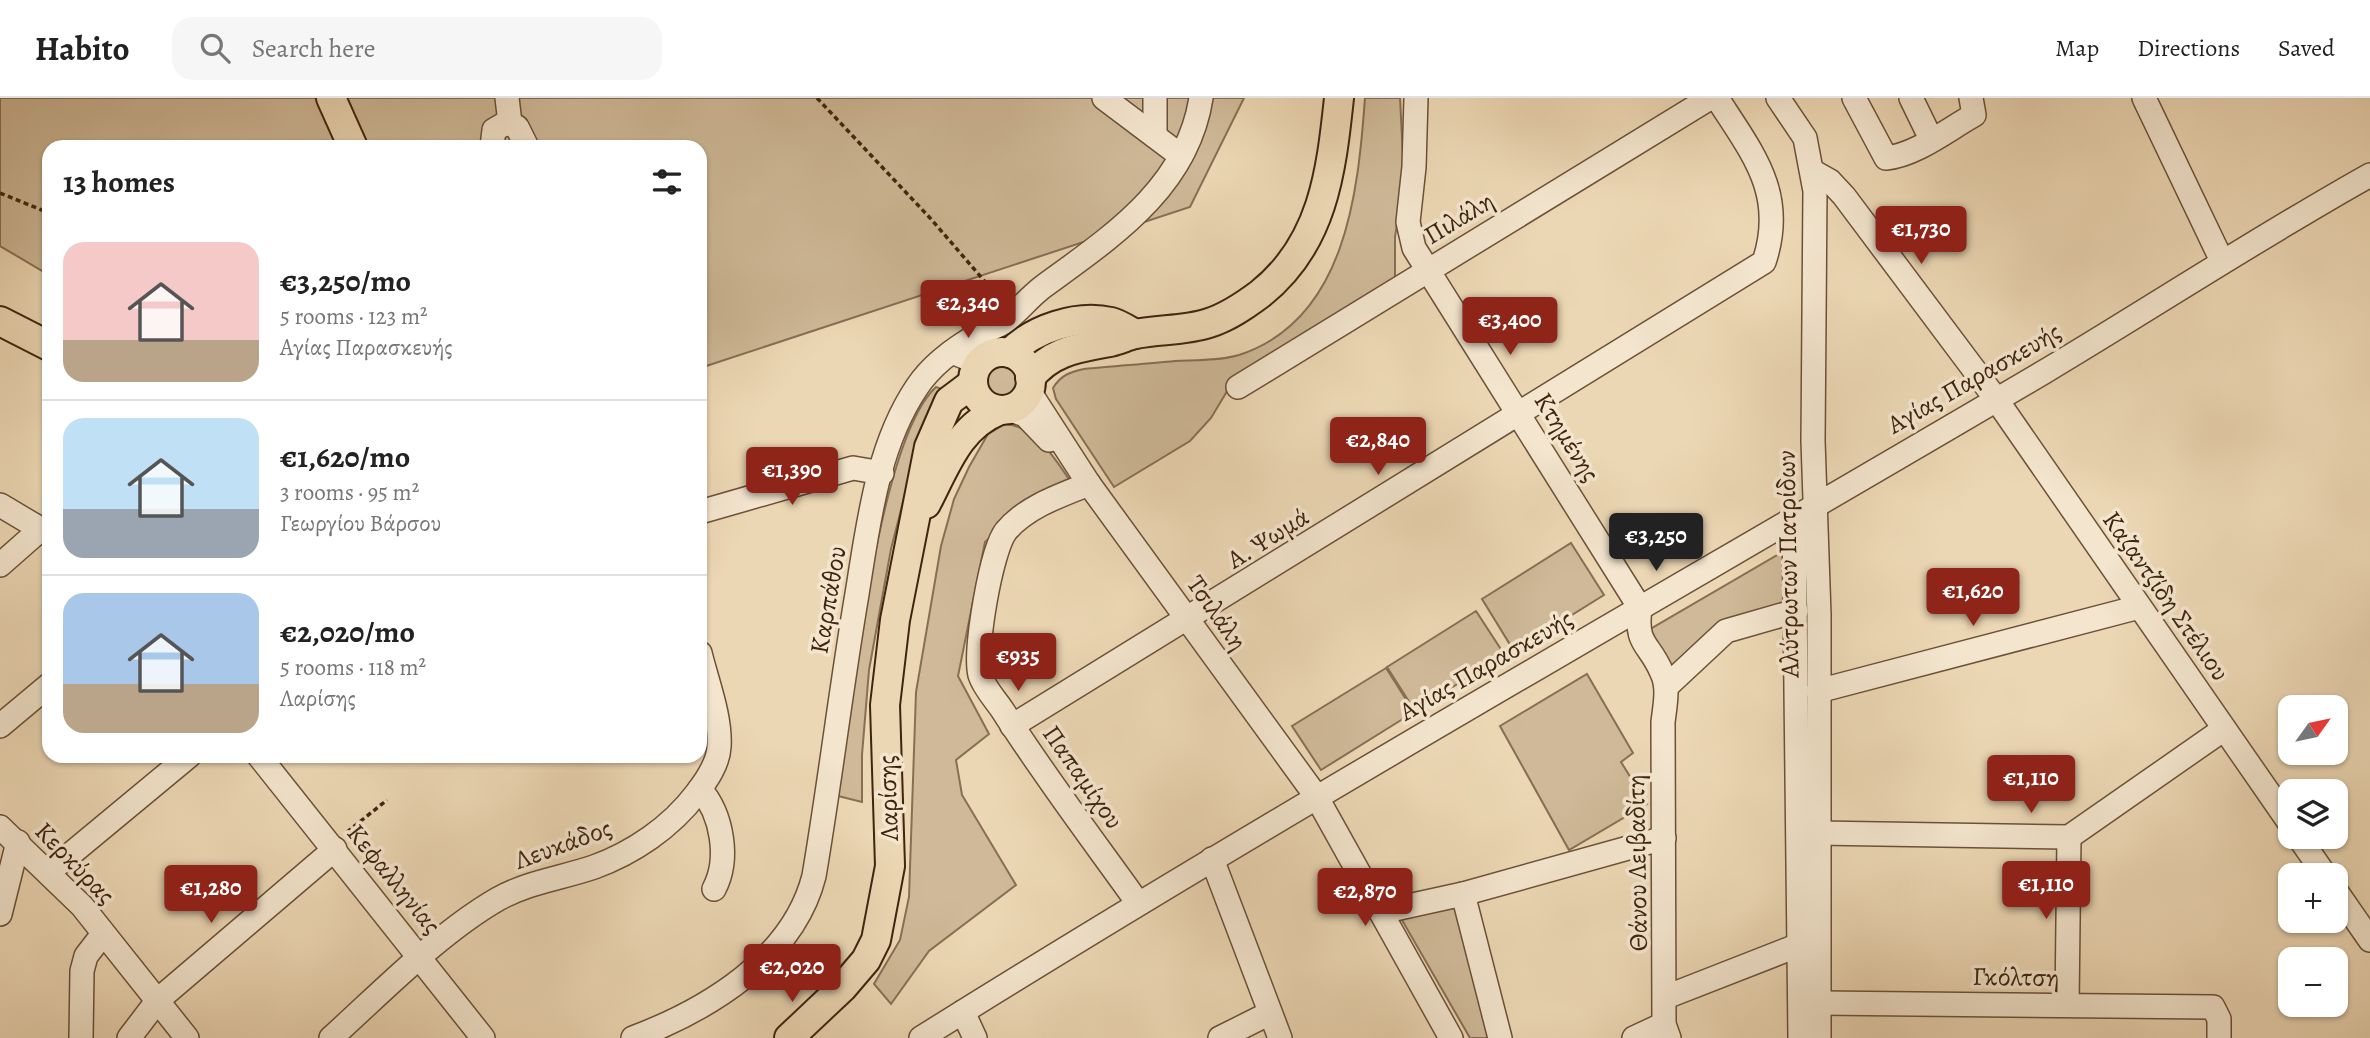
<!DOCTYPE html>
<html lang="en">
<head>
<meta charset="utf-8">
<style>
	:root { --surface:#fff; --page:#f6f6f6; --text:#222; --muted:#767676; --line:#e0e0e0; --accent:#8f2418 }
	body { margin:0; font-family:Alegreya,serif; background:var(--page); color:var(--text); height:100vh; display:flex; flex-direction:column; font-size:26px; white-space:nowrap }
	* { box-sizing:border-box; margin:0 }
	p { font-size:23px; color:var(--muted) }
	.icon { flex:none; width:38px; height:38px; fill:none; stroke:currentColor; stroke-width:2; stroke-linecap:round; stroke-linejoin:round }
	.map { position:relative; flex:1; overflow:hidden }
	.details { position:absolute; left:42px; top:42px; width:665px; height:623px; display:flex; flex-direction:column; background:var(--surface); border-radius:21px; box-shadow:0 2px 5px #0004 }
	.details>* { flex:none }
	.needle { width:46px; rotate:57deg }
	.fabs { position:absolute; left:2278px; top:597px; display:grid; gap:14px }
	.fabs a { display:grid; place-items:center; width:70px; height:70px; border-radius:14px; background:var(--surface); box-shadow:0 2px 5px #0004; font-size:35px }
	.price { position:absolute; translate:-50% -60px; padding:0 16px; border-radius:7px; background:var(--accent); color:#fff; font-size:23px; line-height:46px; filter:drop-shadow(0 2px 4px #0008) }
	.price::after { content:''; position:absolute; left:50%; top:42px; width:21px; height:16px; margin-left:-10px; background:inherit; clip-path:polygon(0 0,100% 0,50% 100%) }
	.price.current { background:#222; color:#fff }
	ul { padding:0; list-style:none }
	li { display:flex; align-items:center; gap:21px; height:175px; padding:0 21px }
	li+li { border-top:2px solid var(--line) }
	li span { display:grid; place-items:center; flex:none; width:196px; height:140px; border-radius:21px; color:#555 }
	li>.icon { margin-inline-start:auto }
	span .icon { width:84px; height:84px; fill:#fffc; stroke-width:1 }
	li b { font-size:30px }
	h2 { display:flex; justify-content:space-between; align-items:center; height:84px; padding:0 21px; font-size:30px }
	header { display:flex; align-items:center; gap:42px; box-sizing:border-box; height:98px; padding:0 35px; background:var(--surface); border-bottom:2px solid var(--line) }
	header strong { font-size:33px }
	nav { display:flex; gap:38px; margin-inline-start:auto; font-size:24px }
	.search { width:490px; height:63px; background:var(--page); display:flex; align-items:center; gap:18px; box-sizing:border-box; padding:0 24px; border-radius:21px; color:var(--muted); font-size:26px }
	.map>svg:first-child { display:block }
</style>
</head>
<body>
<header>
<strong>Habito</strong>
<div class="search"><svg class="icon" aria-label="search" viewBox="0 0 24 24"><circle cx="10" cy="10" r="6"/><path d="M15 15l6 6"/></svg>Search here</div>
<nav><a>Map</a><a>Directions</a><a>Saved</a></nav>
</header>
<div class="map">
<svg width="2370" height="940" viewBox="0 0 2370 940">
	<rect width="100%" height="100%" fill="#ecd7b4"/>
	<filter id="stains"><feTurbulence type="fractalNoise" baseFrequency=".00286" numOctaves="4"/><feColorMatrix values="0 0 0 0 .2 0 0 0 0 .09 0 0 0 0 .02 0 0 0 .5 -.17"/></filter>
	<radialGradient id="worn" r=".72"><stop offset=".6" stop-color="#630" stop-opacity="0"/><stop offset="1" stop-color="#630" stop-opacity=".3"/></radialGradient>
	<!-- green -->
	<g fill="#cfb998" stroke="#886e54" stroke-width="2">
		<polygon points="0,0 1244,0 1190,109 700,270 700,49 49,49 49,177 0,148"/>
		<path d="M1365,0H1400L1404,79L1395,139V180L1229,290L1211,320L1190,343L1114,389L1056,301L1053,290C1061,277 1070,274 1084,271C1114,268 1145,266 1175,263C1196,262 1218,263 1239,257C1346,222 1358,95 1365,0Z"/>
		<circle cx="1002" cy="282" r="21"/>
		<path d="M936,289L942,291L914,361L891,451L869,572L862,657V704L838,698C851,612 878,342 936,289Z"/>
		<path d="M1005,326C1036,328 1055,361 1071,384L1023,410L985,444L958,578L989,636L956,662L962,697L1016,787L929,853L891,906L874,886L900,842L909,799L916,594L941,448L954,401L969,369L988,336Z"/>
		<polygon points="1571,445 1604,497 1514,553 1482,501"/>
		<polygon points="1784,453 1788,509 1668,574 1647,533"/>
		<polygon points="1476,513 1504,556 1415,613 1387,569"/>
		<polygon points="1386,570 1414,614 1321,672 1292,628"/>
		<polygon points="1587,576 1633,655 1621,664 1647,706 1569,752 1500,628"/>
		<polygon points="1449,803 1462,812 1495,940 1470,940 1402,822 1403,815"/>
	</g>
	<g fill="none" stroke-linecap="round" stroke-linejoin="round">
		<!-- minor casing -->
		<g stroke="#6b5138" stroke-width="26">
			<g id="minor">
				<polyline points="507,0 510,25"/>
				<polyline points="1104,0 1181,58"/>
				<polyline points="1155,0 1155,38"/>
				<path d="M1416,0L1414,69L1408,124L1414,150L1640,510C1635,548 1649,544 1662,575C1669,590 1665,607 1663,624L1664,926L1669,940"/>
				<polyline points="1778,0 1805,40 1815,93 1813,343 1819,517 1819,940"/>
				<path d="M1854,0L1886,60C1916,57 1947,32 1974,17L1971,0"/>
				<polyline points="1911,0 1931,41"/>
				<polyline points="2144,0 2222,163"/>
				<polyline points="492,49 494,32 506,25 517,29 527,49"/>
				<polyline points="1814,74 1830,83 1844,98 1996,301 2291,727"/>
				<polyline points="952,254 979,265"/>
				<polyline points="1238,289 1710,0"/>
				<polyline points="1029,293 1089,386 1316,698 1451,940"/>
				<polyline points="1008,311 1025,317 1049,342"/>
				<path d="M1089,386C1061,397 1026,409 1006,433C991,452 974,553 980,577C984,590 996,602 1003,613C1045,679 1093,742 1138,805"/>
				<polyline points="0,407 49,436"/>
				<polyline points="700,414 853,370 882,375"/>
				<polyline points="1794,417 1800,940"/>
				<polyline points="0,467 41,431"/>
				<polyline points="1666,589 1726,533 1796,513"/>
				<polyline points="1818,593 2139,509"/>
				<polyline points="0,628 49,587"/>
				<path d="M1012,628L1764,164C1787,95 1752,55 1717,0"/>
				<polyline points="259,658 483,940"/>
				<path d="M700,691C722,716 730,761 714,791"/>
				<polyline points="0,729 82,808 187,940"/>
				<polyline points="1818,735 2069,739 2224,631"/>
				<polyline points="2298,738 2325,777"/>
				<polyline points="1212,761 1280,940"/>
				<polyline points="49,774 189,658"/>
				<polyline points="2336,793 2370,842"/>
				<polyline points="1381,814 1463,796"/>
				<polyline points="0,816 18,744"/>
				<polyline points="1666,899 1799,847"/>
				<polyline points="1819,905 2213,909 2219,921 2219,940"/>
				<polyline points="2067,907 2069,739"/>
				<polyline points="963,914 975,940"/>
				<polyline points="81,940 82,873 86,858 103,836"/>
				<polyline points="129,940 158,902 335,751"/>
				<path d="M331,940C382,894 439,835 498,801C528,784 562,780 594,769C633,755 671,729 696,696C707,682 718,666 719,649C721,619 707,584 700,555"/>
				<path d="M633,940C707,912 793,861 814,778C830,684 841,590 857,496C868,428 877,348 917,289C932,266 956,249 981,235C988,231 998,229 1004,224C1019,213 1029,199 1044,188C1111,139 1187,90 1201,0"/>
				<path d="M921,940C1290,709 1669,495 2044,274C2153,209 2259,139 2370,77"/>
				<polyline points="1220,940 1270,915"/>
				<polyline points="1500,940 1463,796 1664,740"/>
				<polyline points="1634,940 1664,926"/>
			</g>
		</g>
		<!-- major casing -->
		<g stroke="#40240f" stroke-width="32">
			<g id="major">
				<polyline points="331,0 353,49"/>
				<polyline points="0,223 49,248"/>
				<circle cx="1002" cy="283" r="29"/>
				<path d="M1010,255C1033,231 1077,216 1111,224C1119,226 1128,232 1135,236"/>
				<path d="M1030,280C1051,253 1078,250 1110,244C1119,242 1127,238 1135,236C1160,231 1185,233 1209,225C1228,219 1244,208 1260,196C1323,146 1331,75 1339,0"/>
				<path d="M926,406C946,368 958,329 1000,312"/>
				<polyline points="789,940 843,889 866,862 876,842 890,768 885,607 895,522 929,349 949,303 973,285"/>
			</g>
		</g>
		<!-- path -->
		<g stroke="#40240f" stroke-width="3.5" stroke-dasharray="5 3.5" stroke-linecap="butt">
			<polyline points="817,0 931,121 999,200"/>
			<polyline points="0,95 49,115"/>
			<polyline points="347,734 387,702"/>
		</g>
		<!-- minor -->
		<use href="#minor" stroke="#f3e5ce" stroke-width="23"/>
		<!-- major -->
		<use href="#major" stroke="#ecd7b4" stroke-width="28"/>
	</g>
	<g text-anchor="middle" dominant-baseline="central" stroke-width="7" stroke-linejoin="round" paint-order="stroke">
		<!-- street labels -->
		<g font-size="26" fill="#40240f" stroke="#f3e5ce">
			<text transform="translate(1459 120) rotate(-31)">Πιλάλη</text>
			<text transform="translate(1974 280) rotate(-30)">Αγίας Παρασκευής</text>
			<text transform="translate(1567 339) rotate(58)">Κτημένης</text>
			<text transform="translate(1268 440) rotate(-32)">Α. Ψωμά</text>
			<text transform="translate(1788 466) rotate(-91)">Αλύτρωτων Πατρίδων</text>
			<text transform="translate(2166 498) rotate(55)">Καζαντζίδη Στέλιου</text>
			<text transform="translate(828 502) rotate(-80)">Καρπάθου</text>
			<text transform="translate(1217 515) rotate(55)">Τσιλάλη</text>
			<text transform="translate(1486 567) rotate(-30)">Αγίας Παρασκευής</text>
			<text transform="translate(1083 679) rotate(55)">Παπαμίχου</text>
			<text transform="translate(888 700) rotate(-92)">Λαρίσης</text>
			<text transform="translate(563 746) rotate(-20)">Λευκάδος</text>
			<text transform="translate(75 765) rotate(46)">Κερκύρας</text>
			<text transform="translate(1637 765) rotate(-91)">Θάνου Λειβαδίτη</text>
			<text transform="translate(394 781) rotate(51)">Κεφαλληνίας</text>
			<text transform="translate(2016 879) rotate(1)">Γκόλτση</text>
		</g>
	</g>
	<rect width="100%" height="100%" filter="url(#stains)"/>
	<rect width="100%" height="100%" fill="url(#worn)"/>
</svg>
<div class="fabs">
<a><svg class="needle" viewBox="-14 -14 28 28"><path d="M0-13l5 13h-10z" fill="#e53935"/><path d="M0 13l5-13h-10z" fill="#767676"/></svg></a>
<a><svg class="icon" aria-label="layers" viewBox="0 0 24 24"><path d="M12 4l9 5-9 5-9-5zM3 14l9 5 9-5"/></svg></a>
<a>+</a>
<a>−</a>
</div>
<b class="price" style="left:1921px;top:168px">€1,730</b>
<b class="price" style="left:968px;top:242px">€2,340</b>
<b class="price" style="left:1510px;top:259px">€3,400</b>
<b class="price" style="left:1378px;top:379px">€2,840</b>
<b class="price" style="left:792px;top:409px">€1,390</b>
<b class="price current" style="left:1656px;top:475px">€3,250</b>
<b class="price" style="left:1973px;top:530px">€1,620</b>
<b class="price" style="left:1018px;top:595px">€935</b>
<b class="price" style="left:2031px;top:717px">€1,110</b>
<b class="price" style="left:2046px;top:823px">€1,110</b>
<b class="price" style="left:211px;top:827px">€1,280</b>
<b class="price" style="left:1365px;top:830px">€2,870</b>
<b class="price" style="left:792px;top:906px">€2,020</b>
<section class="details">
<h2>13 homes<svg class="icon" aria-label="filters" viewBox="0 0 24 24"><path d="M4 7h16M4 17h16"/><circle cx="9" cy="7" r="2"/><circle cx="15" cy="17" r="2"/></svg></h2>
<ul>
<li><span style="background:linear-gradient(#f6c9c9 70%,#b9a48a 0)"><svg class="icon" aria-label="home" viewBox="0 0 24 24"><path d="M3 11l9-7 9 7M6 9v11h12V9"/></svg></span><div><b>€3,250/mo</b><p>5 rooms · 123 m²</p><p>Αγίας Παρασκευής</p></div></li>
<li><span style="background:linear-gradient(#bfe0f5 65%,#9aa5b1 0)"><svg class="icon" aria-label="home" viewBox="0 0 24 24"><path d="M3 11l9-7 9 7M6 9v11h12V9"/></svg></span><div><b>€1,620/mo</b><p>3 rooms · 95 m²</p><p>Γεωργίου Βάρσου</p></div></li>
<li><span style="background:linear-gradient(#a9c7e8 65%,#b9a48a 0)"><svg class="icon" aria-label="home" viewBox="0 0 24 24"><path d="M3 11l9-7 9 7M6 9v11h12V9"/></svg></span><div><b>€2,020/mo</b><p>5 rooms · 118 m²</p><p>Λαρίσης</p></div></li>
</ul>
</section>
</div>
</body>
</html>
